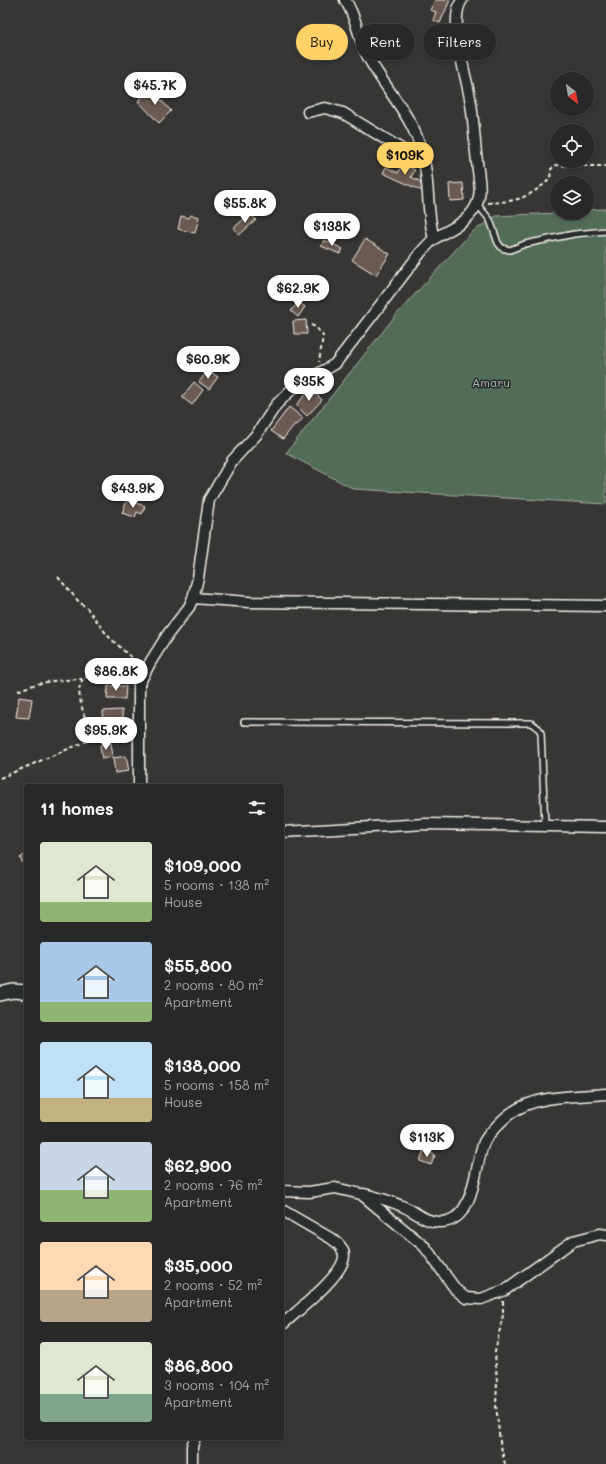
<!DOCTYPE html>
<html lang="en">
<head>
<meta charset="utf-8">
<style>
	:root { --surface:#292828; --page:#353434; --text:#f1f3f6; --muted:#a5a6a8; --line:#454445; --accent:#ffd166 }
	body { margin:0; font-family:Mali,sans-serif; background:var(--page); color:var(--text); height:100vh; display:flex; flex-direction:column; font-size:15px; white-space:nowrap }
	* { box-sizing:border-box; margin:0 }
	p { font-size:13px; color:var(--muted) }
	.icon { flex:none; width:22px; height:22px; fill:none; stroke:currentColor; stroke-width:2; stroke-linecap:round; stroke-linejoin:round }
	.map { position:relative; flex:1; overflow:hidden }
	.details { position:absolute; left:24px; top:784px; width:260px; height:656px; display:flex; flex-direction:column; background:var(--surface); border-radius:4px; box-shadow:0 2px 6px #0003,0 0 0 1px var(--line) }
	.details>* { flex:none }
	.hud { position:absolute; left:296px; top:24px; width:250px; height:36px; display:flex; gap:8px }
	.needle { width:26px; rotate:149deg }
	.fabs { position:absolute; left:550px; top:72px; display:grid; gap:8px }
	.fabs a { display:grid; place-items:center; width:44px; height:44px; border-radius:50%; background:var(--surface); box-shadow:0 2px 6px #0003,0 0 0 1px var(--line); font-size:20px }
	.price { position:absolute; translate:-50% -34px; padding:0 9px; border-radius:14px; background:#fff; color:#222; font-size:13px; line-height:26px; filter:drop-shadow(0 1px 2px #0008) }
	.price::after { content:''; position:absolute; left:50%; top:24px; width:12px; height:9px; margin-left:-6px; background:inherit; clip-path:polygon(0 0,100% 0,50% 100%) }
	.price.selected { background:var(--accent); color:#111 }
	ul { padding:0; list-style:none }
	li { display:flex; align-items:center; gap:12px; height:100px; padding:0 16px }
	li span { display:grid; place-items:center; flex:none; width:112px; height:80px; border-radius:4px; color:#555 }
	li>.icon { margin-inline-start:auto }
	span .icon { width:48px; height:48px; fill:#fffc; stroke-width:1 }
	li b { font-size:17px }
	h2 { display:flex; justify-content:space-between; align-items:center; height:48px; padding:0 16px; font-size:17px }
	.tag { padding:0 14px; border-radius:18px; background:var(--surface); box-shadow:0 2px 6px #0003,0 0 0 1px var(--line); font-size:14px; line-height:36px }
	.tag.selected { background:var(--accent); color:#111 }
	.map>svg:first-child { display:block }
</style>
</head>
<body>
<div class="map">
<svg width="606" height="1464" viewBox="0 0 606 1464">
	<rect width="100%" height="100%" fill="#373635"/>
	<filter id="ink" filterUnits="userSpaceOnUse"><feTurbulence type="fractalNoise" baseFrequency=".025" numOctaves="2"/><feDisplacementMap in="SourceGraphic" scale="8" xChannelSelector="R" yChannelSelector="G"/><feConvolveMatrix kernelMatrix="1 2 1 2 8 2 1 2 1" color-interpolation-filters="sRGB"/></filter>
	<g filter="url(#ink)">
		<!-- green -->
		<polygon fill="#536c59" stroke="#a4aea0" points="606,209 606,504 354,489 286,453 396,315 471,233 496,216 557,213 587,213 587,210"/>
		<!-- building -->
		<g fill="#6b5a53" stroke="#f4f1e8">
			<polygon points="435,0 450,0 440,23 433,20 436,12 430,10"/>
			<polygon points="151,89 171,111 159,123 138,101"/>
			<polygon points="402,164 415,170 411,177 421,182 422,191 383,173 386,167 398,173"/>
			<polygon points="463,183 464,200 450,201 449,184"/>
			<polygon points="250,213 256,220 239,235 234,228"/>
			<polygon points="191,215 199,217 195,233 178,229 181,216 189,218"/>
			<polygon points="365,239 390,254 376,275 352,260"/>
			<polygon points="324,240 343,249 340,254 321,246"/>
			<polygon points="299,302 305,307 298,317 291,311"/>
			<polygon points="306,320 307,334 294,334 293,321"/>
			<polygon points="208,370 218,377 209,389 199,382"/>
			<polygon points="194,382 203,390 192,405 182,397"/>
			<polygon points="311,389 322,400 307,416 296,405"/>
			<polygon points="289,407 303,418 297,425 295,424 283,439 271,431"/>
			<polygon points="127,500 145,506 142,514 137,512 135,517 122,513"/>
			<polygon points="108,686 126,686 125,699 107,699"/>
			<polygon points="19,697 32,699 29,718 16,717"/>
			<polygon points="122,710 123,731 104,732 103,711"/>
			<polygon points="111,743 113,757 102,759 100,745"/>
			<polygon points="126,756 129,771 115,773 113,758"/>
			<polygon points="26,854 26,869 20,858"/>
			<polygon points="424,1150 435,1155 431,1165 420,1161"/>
		</g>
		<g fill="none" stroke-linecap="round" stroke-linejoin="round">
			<!-- service casing -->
			<g stroke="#f4f1e8" stroke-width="8">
				<g id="service">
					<polyline points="477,204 490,220 498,243 502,248 510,250 525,244 574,234 606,231"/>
					<polyline points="244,722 531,723 539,729 541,733 545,825"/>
				</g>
			</g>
			<!-- minor casing -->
			<g stroke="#f4f1e8" stroke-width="13">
				<g id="minor">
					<path d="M345,0C357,17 358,39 368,57C385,89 412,115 422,152C430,179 426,211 434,239"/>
					<polyline points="308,112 325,108 343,113 424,163"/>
					<polyline points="193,598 249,602 606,606"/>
					<path d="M139,786V684L151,661L168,634L189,607L193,598L198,578L209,500L232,461L257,434L276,405L292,389L335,364L421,252C425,248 429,243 434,239C450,228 466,225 476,206C483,192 478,176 477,161C474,140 474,119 470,98C466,75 448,19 462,0"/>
					<polyline points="282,832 426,824 606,827"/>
					<polyline points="282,1191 309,1192 335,1188 361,1194 425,1247 456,1290 466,1298 481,1299 505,1290 573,1241 600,1234 606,1235"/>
					<path d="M364,1194C377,1197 390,1201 402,1206C415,1211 426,1223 441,1222C476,1221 474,1165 484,1142C488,1134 504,1118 511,1113C538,1094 575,1097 606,1094"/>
					<path d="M282,1210L332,1239C338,1243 344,1248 344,1256C344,1275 297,1311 282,1325"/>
					<polyline points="192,1464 192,1446 195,1438"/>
				</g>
			</g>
			<!-- tertiary casing -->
			<g stroke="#f4f1e8" stroke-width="16">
				<polyline id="tertiary" points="0,994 13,991 26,992"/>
			</g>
			<!-- path -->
			<g stroke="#f4f1e8" stroke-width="2" stroke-dasharray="4 3" stroke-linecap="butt">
				<path d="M488,203C518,201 527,199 550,179L551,169L556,165L569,166H606"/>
				<polyline points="311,325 316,327 323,336 319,362"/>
				<polyline points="58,577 79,602 87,608 108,636 137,663"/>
				<path d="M18,691C38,681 60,680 82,679"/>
				<path d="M0,778L87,741C91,730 86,722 83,711C69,666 97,673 129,682"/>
				<polyline points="503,1301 503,1315 495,1352 497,1383 496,1405 500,1442 505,1464"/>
			</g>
			<!-- service -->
			<use href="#service" stroke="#2a2d2e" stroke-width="5"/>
			<!-- minor -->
			<use href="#minor" stroke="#2a2d2e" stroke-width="10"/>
			<!-- tertiary -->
			<use href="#tertiary" stroke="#2a2d2e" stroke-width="13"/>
		</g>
	</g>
	<g text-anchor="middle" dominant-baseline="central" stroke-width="3" stroke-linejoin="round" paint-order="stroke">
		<!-- park labels -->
		<g font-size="12" fill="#acb5a8" stroke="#2a2d2e">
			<text x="491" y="382">Amaru</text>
		</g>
	</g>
</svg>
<div class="fabs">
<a><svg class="needle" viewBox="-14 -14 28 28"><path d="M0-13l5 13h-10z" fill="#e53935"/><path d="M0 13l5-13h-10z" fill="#a5a6a8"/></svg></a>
<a><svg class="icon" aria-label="locate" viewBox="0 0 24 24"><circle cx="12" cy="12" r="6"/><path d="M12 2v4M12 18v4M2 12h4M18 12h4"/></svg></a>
<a><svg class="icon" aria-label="layers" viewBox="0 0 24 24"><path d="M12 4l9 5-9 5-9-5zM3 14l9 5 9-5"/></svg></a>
</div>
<b class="price" style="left:155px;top:106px">$45.7K</b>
<b class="price selected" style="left:405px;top:176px">$109K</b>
<b class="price" style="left:245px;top:224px">$55.8K</b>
<b class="price" style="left:332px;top:247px">$138K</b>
<b class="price" style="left:298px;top:309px">$62.9K</b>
<b class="price" style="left:208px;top:380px">$60.9K</b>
<b class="price" style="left:309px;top:402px">$35K</b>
<b class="price" style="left:133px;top:509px">$43.9K</b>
<b class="price" style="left:116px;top:692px">$86.8K</b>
<b class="price" style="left:106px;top:751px">$95.9K</b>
<b class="price" style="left:427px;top:1158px">$113K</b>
<div class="hud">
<a class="tag selected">Buy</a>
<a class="tag">Rent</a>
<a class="tag">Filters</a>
</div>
<section class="details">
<h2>11 homes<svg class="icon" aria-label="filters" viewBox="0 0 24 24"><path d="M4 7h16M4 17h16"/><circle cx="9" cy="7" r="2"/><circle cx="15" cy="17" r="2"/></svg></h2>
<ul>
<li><span style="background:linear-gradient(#dfe7d0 75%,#8fb573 0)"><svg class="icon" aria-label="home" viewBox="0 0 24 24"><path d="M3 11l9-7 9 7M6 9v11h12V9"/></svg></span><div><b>$109,000</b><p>5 rooms · 138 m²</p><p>House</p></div></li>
<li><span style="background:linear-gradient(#a9c7e8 75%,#8fb573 0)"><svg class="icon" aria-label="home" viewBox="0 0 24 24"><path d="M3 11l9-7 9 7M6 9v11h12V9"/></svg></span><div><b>$55,800</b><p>2 rooms · 80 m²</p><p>Apartment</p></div></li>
<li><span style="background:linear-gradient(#bfe0f5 70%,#c2b280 0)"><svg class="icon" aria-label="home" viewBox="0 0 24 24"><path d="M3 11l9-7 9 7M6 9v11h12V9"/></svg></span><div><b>$138,000</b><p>5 rooms · 158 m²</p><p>House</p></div></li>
<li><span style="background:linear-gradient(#c9d6e8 60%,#8fb573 0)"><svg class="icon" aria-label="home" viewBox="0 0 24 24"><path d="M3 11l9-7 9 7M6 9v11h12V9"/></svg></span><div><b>$62,900</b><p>2 rooms · 76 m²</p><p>Apartment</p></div></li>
<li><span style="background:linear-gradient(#ffd9b3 60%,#b9a48a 0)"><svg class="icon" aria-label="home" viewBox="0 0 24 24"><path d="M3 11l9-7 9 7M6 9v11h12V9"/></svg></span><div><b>$35,000</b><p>2 rooms · 52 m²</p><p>Apartment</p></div></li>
<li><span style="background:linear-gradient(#dfe7d0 65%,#7fa58c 0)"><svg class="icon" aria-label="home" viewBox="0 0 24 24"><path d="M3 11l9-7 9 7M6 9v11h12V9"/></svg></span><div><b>$86,800</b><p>3 rooms · 104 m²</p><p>Apartment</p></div></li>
</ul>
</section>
</div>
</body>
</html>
